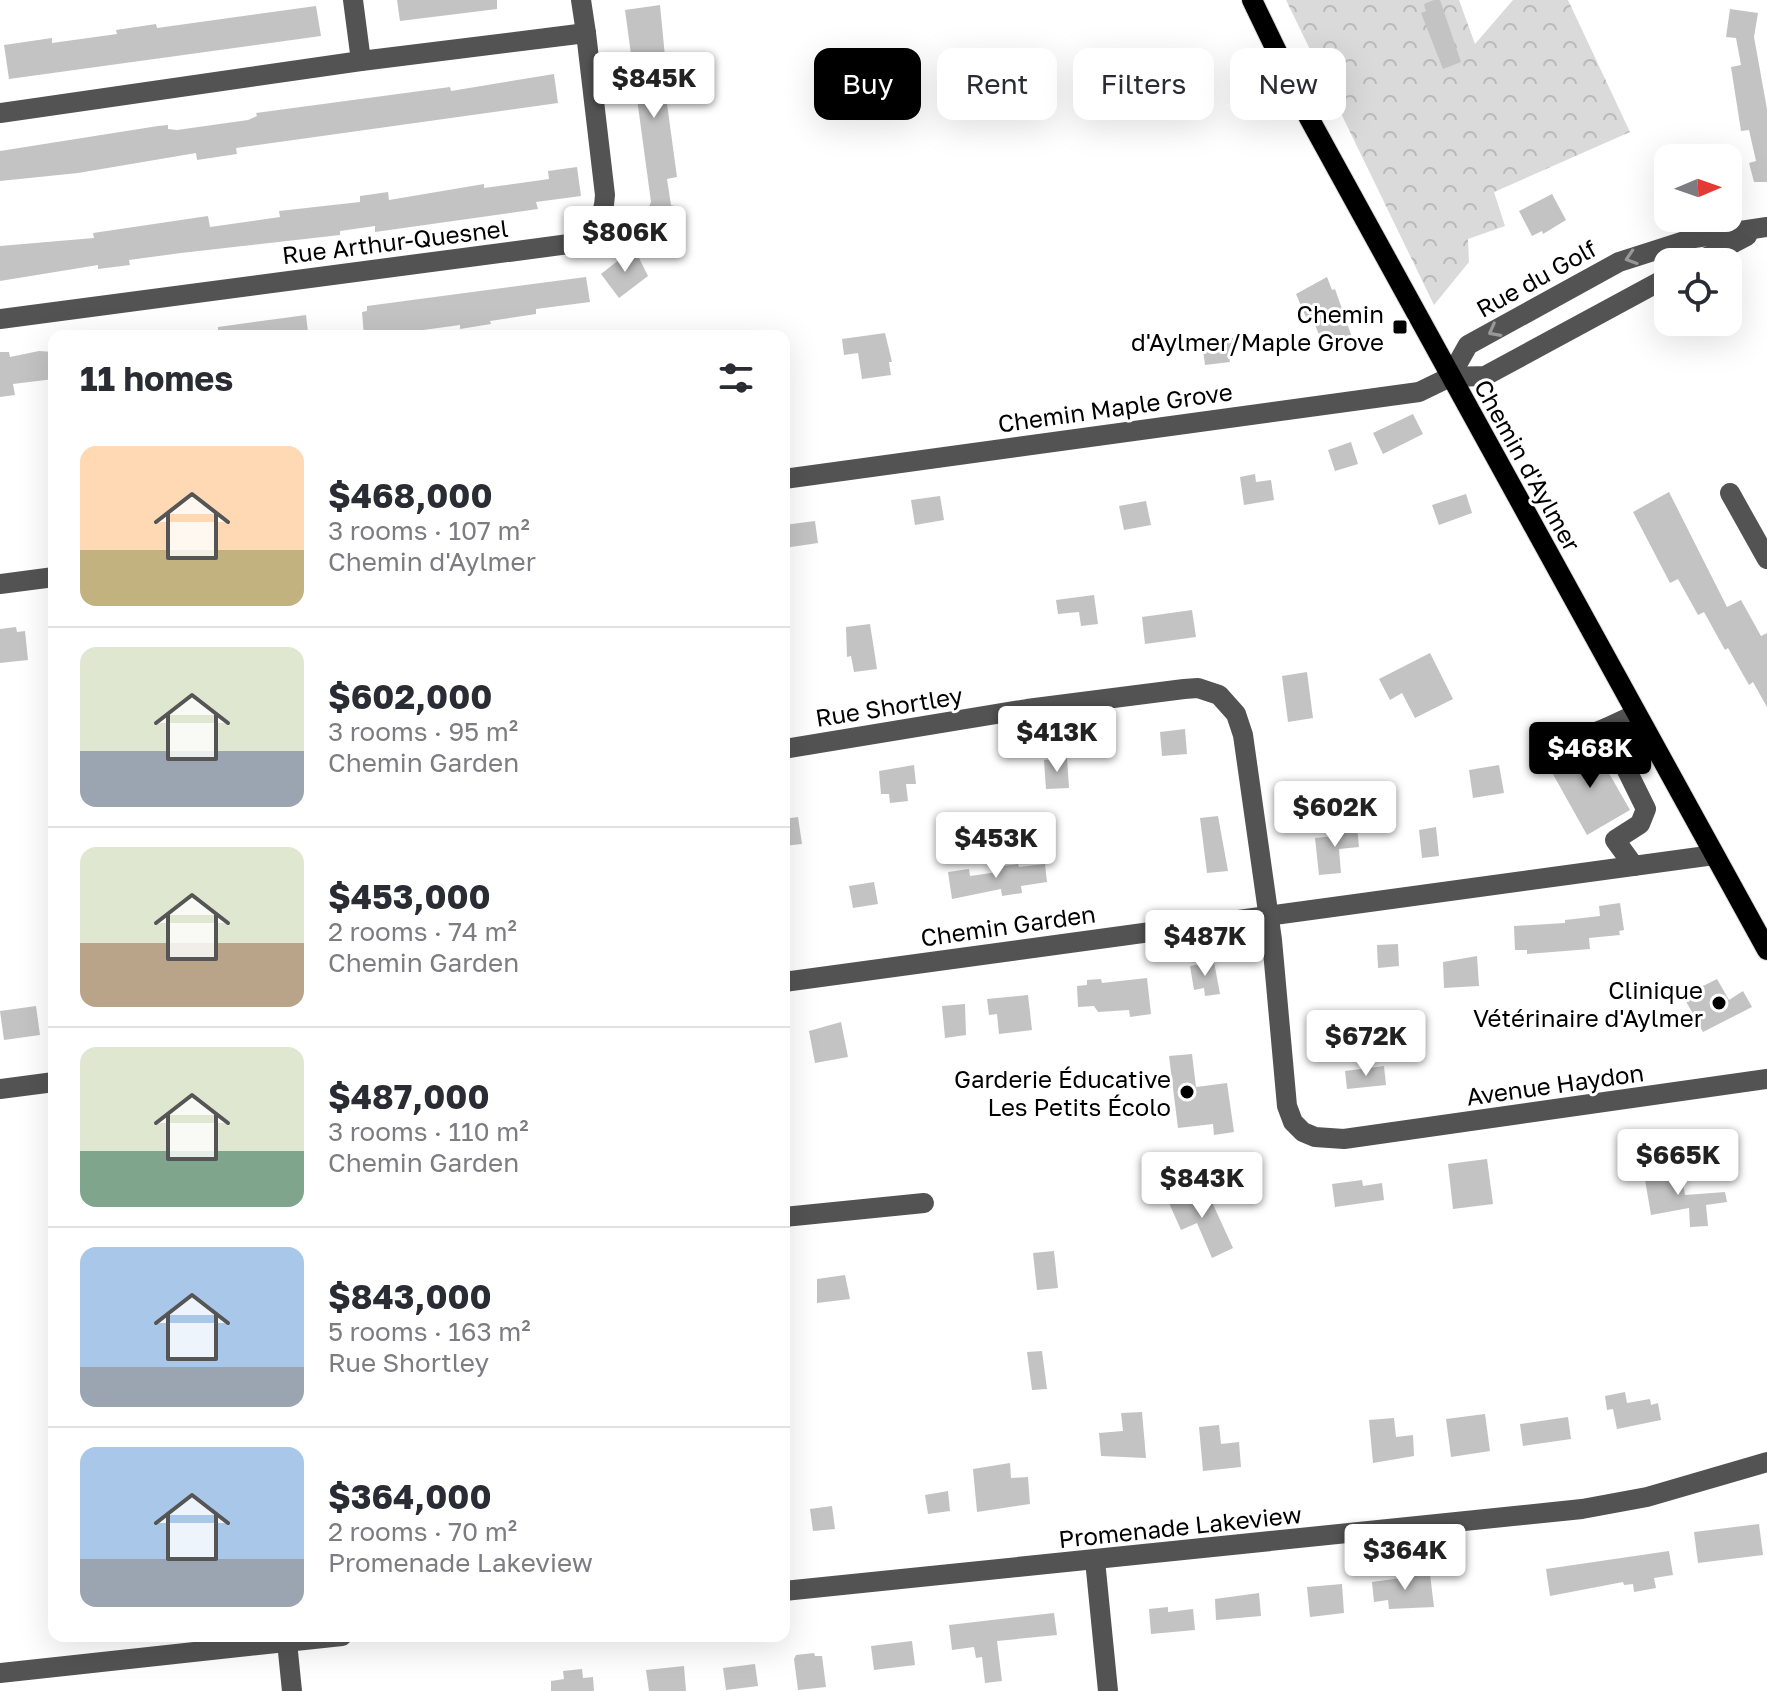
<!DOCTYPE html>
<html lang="en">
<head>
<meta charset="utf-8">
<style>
	:root { --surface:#fff; --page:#f7f7f7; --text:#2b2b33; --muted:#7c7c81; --line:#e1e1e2; --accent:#000 }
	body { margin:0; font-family:"Golos Text",sans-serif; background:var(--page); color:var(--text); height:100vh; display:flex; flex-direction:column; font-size:30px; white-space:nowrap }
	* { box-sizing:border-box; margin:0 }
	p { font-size:26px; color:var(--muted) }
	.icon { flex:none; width:44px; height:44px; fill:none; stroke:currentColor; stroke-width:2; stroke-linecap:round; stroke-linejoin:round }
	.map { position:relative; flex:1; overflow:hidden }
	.drawer { position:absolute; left:48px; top:330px; width:742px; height:1312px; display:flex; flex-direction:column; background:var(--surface); border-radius:16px; box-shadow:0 8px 32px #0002 }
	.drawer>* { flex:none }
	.banner { position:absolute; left:814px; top:48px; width:760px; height:72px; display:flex; gap:16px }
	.needle { width:52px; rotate:88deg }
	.fabs { position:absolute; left:1654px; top:144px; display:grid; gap:16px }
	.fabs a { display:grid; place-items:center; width:88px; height:88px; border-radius:16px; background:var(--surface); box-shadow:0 8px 32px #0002; font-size:40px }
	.price { position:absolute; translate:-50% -68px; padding:0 18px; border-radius:8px; background:#fff; color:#222; font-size:26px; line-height:52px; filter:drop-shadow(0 2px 4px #0008) }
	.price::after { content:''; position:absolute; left:50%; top:48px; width:24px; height:18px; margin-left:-12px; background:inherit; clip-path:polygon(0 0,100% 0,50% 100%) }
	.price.selected { background:var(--accent); color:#fff }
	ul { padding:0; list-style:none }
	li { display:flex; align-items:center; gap:24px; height:200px; padding:0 32px }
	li+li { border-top:2px solid var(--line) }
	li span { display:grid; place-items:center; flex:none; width:224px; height:160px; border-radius:16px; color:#555 }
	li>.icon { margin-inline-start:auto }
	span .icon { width:96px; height:96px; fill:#fffc; stroke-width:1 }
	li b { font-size:34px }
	h2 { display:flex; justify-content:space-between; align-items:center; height:96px; padding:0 32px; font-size:34px }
	.pill { padding:0 28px; border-radius:16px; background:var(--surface); box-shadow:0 8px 32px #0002; font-size:28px; line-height:72px }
	.pill.selected { background:var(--accent); color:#fff }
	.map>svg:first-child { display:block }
</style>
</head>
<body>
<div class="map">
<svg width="1767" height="1691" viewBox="0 0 1767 1691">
	<defs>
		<pattern id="forest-crowns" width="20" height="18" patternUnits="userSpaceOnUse" patternTransform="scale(2)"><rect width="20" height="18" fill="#dadada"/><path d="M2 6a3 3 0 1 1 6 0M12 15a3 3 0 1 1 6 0" fill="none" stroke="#b9b9b9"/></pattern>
	</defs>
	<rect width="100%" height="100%" fill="#fff"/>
	<!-- forest -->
	<polygon fill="url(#forest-crowns)" points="1286,0 1459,0 1475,44 1513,0 1568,0 1630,132 1494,192 1505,226 1468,239 1469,262 1434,305"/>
	<!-- building -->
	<g fill="#c3c3c3">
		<polygon points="397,0 497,0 497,9 400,21"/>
		<polygon points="1434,0 1440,0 1461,62 1443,69 1421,13 1426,11 1424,4"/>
		<polygon points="660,5 666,67 662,67 677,177 667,179 671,205 685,210 673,243 639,234 651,202 625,10"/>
		<polygon points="316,6 321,36 9,79 4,45 52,38 52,43 117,34 116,30 156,24 157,28"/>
		<polygon points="1730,9 1758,13 1754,37 1767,109 1767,182 1754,182 1749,163 1756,161 1749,130 1741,131 1731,67 1741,65 1736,38 1726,37"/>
		<polygon points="554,74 558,103 236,148 237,154 197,160 196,153 78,173 0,181 0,151 158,126 168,125 168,129 177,130 248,120 257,116 256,113 450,87 451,91"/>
		<polygon points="577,167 581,196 536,202 538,209 375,232 375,226 340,231 340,235 181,253 129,260 130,265 98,269 98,265 0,281 0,246 94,238 93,233 208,216 210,227 280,217 279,211 360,202 360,196 388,192 389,200 484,184 484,188 549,179 548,171"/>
		<polygon points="1552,194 1566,220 1543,234 1542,231 1532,236 1519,211"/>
		<polygon points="634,248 648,276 619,298 601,274"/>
		<polygon points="586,277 590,302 536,309 536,314 490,321 491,324 460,329 460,325 401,333 401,336 364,336 362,312 367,311 367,306"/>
		<polygon points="1327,277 1332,290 1335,289 1354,343 1327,354 1313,320 1308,322 1296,294"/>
		<polygon points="306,315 308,332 303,336 218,336 218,327"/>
		<polygon points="885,333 892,362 889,362 891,375 862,379 858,353 844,355 842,339"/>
		<polygon points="1233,338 1236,355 1229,356 1230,362 1205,365 1202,342"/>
		<polygon points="39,351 54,352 54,379 13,384 15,395 0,397 0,352 9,352 10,357"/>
		<polygon points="1413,414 1423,434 1383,454 1373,433"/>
		<polygon points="1351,442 1358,464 1335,471 1328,450"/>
		<polygon points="1255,474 1256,482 1271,480 1274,500 1244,505 1240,477"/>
		<polygon points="1669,492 1727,607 1741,600 1761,636 1767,633 1767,707 1753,682 1749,685 1728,648 1725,650 1704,612 1698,615 1678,579 1670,583 1633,512"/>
		<polygon points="1466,494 1472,513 1439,525 1432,505"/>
		<polygon points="940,496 944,520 915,525 911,500"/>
		<polygon points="1146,501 1151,525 1124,530 1119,506"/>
		<polygon points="815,521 818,543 784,548 784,525"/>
		<polygon points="1094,595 1098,624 1081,626 1079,612 1058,614 1056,600"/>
		<polygon points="1192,610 1196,637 1145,644 1142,617"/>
		<polygon points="870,624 877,669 854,672 851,656 847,657 846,627"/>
		<polygon points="16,627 17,632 25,631 28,660 0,663 0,629"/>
		<polygon points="1430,653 1453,699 1415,718 1402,693 1390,700 1379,679"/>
		<polygon points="1307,672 1313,718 1288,722 1282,676"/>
		<polygon points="1185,729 1187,754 1162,756 1160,732"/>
		<polygon points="1594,747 1630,810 1587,835 1549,767"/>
		<polygon points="1067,758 1069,788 1046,789 1044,760"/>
		<polygon points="914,765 916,784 906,784 908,801 890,803 889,794 881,794 879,771"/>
		<polygon points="1499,765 1504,793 1473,798 1469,770"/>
		<polygon points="1218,816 1228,871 1207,873 1200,818"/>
		<polygon points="798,817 802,844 784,846 784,819"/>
		<polygon points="1357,826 1359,847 1339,849 1341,873 1319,875 1315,838 1335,836 1334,829"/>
		<polygon points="1436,827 1439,856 1422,858 1419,830"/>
		<polygon points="1018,864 1019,867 1045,864 1047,882 1021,886 1022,893 1002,896 1001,889 952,899 948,872 969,869 970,876 998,872 997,867"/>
		<polygon points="874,882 878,904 853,908 849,886"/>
		<polygon points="1620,903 1624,930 1619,931 1620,935 1589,938 1590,949 1527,954 1527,950 1515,950 1514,926 1565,923 1565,920 1600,916 1599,906"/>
		<polygon points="1398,944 1399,966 1378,968 1377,945"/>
		<polygon points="1477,956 1479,986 1444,988 1443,962"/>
		<polygon points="1214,962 1220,994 1205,996 1204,988 1194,990 1190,966"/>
		<polygon points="1147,978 1151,1014 1130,1017 1129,1010 1098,1012 1094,1006 1078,1007 1077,986 1087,985 1087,980 1101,979 1102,983"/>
		<polygon points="1717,979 1729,1000 1743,991 1752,1007 1703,1032 1683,996"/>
		<polygon points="1028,995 1032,1030 999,1034 997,1014 989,1015 987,999"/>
		<polygon points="965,1004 966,1035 945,1038 942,1006"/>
		<polygon points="36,1006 40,1035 4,1040 0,1011"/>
		<polygon points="841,1022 848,1057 815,1063 809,1031"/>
		<polygon points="1192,1054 1196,1087 1227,1083 1234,1132 1214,1135 1213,1124 1178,1128 1169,1056"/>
		<polygon points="1384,1066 1386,1085 1347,1089 1345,1071"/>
		<polygon points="1487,1159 1493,1204 1453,1209 1448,1164"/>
		<polygon points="1680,1167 1685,1195 1725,1192 1727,1202 1706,1205 1708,1226 1690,1227 1689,1208 1651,1215 1644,1174"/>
		<polygon points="1362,1180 1363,1186 1382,1183 1384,1200 1335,1207 1332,1184"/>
		<polygon points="1205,1187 1233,1248 1212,1258 1197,1223 1181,1230 1169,1203"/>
		<polygon points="1054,1251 1058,1288 1037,1290 1033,1253"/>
		<polygon points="845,1275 850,1299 817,1303 817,1279"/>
		<polygon points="1042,1351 1047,1389 1032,1390 1027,1352"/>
		<polygon points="1625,1392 1627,1403 1650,1399 1651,1405 1658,1403 1661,1420 1617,1429 1613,1409 1607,1410 1605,1396"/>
		<polygon points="1142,1412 1146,1458 1101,1456 1099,1433 1123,1431 1121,1413"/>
		<polygon points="1485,1414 1490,1451 1451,1457 1446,1419"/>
		<polygon points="1568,1417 1571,1439 1523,1446 1520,1424"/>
		<polygon points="1394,1418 1396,1437 1413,1435 1414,1456 1373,1463 1369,1420"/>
		<polygon points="1219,1425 1221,1444 1239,1442 1241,1467 1203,1471 1199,1427"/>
		<polygon points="1010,1463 1011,1478 1028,1477 1030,1504 977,1512 973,1469"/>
		<polygon points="948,1491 950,1511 928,1514 925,1495"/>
		<polygon points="832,1506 835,1529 813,1531 810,1509"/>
		<polygon points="1759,1524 1763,1555 1698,1563 1694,1532"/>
		<polygon points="1669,1551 1673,1575 1654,1578 1656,1588 1634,1592 1633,1584 1624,1585 1623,1582 1550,1596 1546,1569"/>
		<polygon points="1430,1574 1434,1607 1389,1609 1388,1600 1374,1602 1372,1582"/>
		<polygon points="1342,1584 1344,1613 1310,1617 1307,1587"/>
		<polygon points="1259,1593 1261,1616 1216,1620 1215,1599"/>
		<polygon points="1168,1607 1168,1612 1193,1609 1195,1630 1151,1634 1149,1609"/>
		<polygon points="1054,1613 1057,1635 997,1641 1002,1681 985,1683 982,1657 976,1658 974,1647 952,1650 949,1625"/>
		<polygon points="912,1641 915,1665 874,1670 871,1646"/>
		<polygon points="814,1653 815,1656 822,1656 826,1687 798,1690 794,1659 796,1655"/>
		<polygon points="755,1664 758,1686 726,1690 723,1668"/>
		<polygon points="684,1666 686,1691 649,1691 646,1670"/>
		<polygon points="582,1669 583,1678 593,1677 594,1691 551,1691 551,1681 564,1679 563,1671"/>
	</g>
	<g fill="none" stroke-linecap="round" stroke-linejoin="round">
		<!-- major casing -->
		<g stroke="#dbdbdb" stroke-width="22">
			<polyline id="major" points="1252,0 1309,118 1767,950"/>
		</g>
		<!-- minor -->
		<g stroke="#535353" stroke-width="20">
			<polyline points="353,0 361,61"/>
			<polyline points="581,0 586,33"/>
			<path d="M0,113L361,61L586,33L605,195C604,220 593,235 569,244L0,319"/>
			<polyline points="1697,262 1747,236"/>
			<polyline points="1450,377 1468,345 1619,262 1694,238 1767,227"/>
			<polyline points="784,479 1419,392 1450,377 1485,376 1668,277"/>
			<polyline points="1730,493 1767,559"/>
			<polyline points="0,584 54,577"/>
			<polyline points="1557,747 1606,728"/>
			<polyline points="784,749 1027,709 1184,689 1198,688 1219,695 1236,714 1243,735 1272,940 1287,1106 1293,1122 1303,1132 1315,1137 1344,1139 1767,1079"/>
			<polyline points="1634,866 1615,840 1640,824 1646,809 1606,728 1636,714"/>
			<polyline points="784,982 1714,855"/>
			<polyline points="0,1089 54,1082"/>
			<polyline points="784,1217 924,1203"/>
			<polyline points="1095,1560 1108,1691"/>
			<polyline points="784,1591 1582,1509 1647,1497 1767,1462"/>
			<polyline points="287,1642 292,1691"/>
			<polyline points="0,1673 342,1636"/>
		</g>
		<!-- major -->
		<use href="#major" stroke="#000" stroke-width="20"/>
	</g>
	<!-- one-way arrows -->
	<defs><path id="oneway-chevron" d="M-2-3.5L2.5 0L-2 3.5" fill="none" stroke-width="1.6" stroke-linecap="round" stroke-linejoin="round" transform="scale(2)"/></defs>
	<g stroke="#989898">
		<use href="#oneway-chevron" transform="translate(1631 258) rotate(162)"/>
		<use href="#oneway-chevron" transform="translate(1494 331) rotate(152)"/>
	</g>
	<!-- markers -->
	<g fill="#000" stroke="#fff" stroke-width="3">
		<rect x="1392" y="319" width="16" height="16" rx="4"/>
		<circle cx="1719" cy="1003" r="8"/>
		<circle cx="1187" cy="1092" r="8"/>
	</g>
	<g text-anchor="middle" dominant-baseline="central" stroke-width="6" stroke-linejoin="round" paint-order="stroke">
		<!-- street labels -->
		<g font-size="24" fill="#000" stroke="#fff">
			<text transform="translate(395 241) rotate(-7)">Rue Arthur-Quesnel</text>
			<text transform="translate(1536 278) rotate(-29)">Rue du Golf</text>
			<text transform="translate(1115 407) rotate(-8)">Chemin Maple Grove</text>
			<text transform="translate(1528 465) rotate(61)">Chemin d'Aylmer</text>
			<text transform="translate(889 706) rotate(-9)">Rue Shortley</text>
			<text transform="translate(1008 925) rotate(-8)">Chemin Garden</text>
			<text transform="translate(1555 1084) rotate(-8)">Avenue Haydon</text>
			<text transform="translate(1180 1526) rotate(-6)">Promenade Lakeview</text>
		</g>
		<!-- poi labels -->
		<g font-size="24" fill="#000" stroke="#fff" text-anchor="end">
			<text x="1384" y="313">Chemin<tspan x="1384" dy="28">d'Aylmer/Maple Grove</tspan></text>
			<text x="1703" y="989">Clinique<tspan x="1703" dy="28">Vétérinaire d'Aylmer</tspan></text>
			<text x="1171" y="1078">Garderie Éducative<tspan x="1171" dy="28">Les Petits Écolo</tspan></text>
		</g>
	</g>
</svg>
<div class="fabs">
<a><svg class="needle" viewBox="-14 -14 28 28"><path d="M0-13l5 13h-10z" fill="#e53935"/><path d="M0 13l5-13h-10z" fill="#7c7c81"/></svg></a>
<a><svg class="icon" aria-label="locate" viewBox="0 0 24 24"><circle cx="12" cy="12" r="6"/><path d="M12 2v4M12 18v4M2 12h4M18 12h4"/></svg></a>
</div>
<b class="price" style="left:654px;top:120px">$845K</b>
<b class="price" style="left:625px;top:274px">$806K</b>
<b class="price" style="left:1057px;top:774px">$413K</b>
<b class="price selected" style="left:1590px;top:790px">$468K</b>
<b class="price" style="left:1335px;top:849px">$602K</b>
<b class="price" style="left:996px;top:880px">$453K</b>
<b class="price" style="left:1205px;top:978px">$487K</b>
<b class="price" style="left:1366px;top:1078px">$672K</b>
<b class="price" style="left:1678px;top:1197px">$665K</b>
<b class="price" style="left:1202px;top:1220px">$843K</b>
<b class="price" style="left:1405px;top:1592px">$364K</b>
<div class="banner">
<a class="pill selected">Buy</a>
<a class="pill">Rent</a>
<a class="pill">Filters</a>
<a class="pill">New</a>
</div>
<section class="drawer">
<h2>11 homes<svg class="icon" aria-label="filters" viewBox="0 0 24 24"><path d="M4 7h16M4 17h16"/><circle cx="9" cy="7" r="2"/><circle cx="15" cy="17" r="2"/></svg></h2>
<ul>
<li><span style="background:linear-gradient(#ffd9b3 65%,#c2b280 0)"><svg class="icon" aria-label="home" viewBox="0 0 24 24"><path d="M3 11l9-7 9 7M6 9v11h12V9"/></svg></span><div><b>$468,000</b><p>3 rooms · 107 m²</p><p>Chemin d'Aylmer</p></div></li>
<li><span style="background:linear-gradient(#dfe7d0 65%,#9aa5b1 0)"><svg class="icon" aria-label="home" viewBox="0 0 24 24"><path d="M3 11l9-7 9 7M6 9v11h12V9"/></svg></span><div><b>$602,000</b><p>3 rooms · 95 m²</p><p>Chemin Garden</p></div></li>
<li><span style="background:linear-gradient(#dfe7d0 60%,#b9a48a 0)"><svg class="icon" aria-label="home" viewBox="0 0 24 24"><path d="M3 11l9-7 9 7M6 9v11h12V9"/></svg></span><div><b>$453,000</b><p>2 rooms · 74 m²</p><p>Chemin Garden</p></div></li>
<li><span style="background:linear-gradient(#dfe7d0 65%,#7fa58c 0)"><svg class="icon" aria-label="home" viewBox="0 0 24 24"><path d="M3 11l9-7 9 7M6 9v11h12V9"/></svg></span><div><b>$487,000</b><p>3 rooms · 110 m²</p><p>Chemin Garden</p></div></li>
<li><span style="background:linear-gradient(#a9c7e8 75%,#9aa5b1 0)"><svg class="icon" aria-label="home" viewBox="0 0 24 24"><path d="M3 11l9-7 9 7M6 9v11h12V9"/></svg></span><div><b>$843,000</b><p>5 rooms · 163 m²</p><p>Rue Shortley</p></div></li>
<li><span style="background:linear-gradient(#a9c7e8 70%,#9aa5b1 0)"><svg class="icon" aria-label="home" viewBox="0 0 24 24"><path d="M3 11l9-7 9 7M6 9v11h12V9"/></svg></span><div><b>$364,000</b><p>2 rooms · 70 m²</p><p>Promenade Lakeview</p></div></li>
</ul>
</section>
</div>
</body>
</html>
